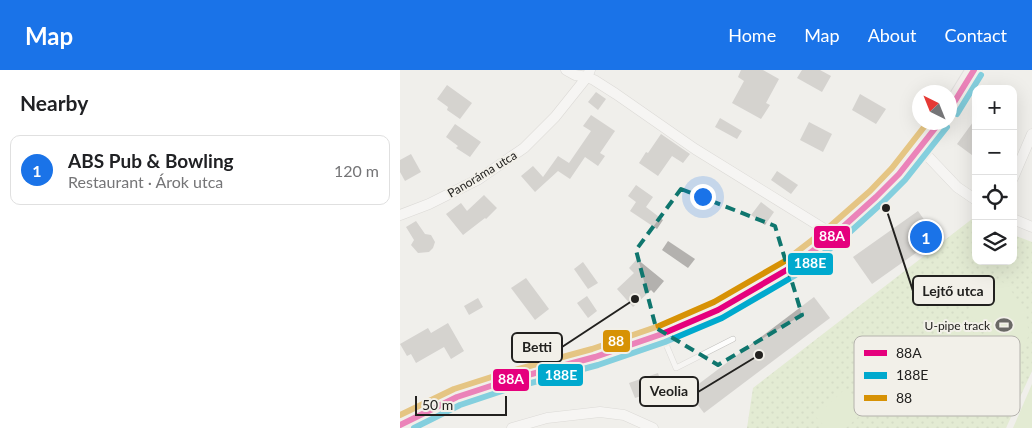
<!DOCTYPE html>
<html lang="en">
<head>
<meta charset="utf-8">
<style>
	:root { --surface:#fff; --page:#f6f6f6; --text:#202124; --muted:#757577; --line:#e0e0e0; --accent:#1a73e8 }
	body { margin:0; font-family:Lato,sans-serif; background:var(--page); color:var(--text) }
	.controls { position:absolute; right:15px; top:15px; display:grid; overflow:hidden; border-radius:10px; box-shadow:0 5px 20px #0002 }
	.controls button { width:45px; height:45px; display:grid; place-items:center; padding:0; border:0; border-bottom:1px solid var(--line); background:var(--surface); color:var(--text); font:25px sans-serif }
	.compass { position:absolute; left:512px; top:15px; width:45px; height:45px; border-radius:50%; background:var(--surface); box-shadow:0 5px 20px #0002; rotate:317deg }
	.scale { position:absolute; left:15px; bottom:12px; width:92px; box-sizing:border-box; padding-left:5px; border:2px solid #22211f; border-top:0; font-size:14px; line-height:18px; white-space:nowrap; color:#22211f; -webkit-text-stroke:4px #f2f0e9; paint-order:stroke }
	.you { position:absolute; left:302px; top:126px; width:18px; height:18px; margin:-12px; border:4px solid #fff; border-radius:50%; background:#1a73e8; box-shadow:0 0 0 8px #1a73e833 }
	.badge { display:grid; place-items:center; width:32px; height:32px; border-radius:50%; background:var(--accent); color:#fff; font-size:16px; font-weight:700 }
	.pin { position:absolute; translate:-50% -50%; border:2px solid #fff; box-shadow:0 1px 5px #0006 }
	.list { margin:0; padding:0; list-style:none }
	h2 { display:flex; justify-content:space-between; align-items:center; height:65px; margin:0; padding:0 20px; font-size:21px }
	h2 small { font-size:16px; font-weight:400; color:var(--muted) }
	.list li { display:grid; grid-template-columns:32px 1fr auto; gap:15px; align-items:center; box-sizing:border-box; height:70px; margin:0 10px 10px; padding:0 10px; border:1px solid var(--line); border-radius:10px }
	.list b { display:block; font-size:19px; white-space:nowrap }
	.list p { margin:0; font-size:16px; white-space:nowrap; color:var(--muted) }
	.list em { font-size:16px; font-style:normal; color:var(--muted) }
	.icon { flex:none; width:28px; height:28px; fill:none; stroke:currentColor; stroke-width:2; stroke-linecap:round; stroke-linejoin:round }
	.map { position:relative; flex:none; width:632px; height:358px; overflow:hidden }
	header { display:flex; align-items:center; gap:30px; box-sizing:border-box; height:70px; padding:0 25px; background:var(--accent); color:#fff }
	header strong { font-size:24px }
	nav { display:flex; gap:28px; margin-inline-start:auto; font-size:18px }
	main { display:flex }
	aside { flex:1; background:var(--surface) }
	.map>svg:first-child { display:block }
	.grass { fill:url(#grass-dots) }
	.pitch { fill:#d2e6b5 }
	.building { fill:#b3b1ae }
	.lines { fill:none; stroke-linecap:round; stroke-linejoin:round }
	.service-casing { stroke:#c2c1be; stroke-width:6 }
	.minor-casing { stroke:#c2c1be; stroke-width:11 }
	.primary-casing { stroke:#cdcdcb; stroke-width:18 }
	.service { stroke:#fdfdfc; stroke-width:5 }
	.minor { stroke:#fdfdfc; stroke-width:10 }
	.primary { stroke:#f3eced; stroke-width:16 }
	.bus-1-casing { stroke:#f2f0e9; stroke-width:10 }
	.bus-2-casing { stroke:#f2f0e9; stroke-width:10 }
	.bus-3-casing { stroke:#f2f0e9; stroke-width:10 }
	.bus-1 { stroke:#e5007d; stroke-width:6 }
	.bus-2 { stroke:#00a9ce; stroke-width:6 }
	.bus-3 { stroke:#d79205; stroke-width:6 }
	.marked { fill:none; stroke:#0f766e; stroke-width:4; stroke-dasharray:10 6; stroke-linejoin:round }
	.labels { text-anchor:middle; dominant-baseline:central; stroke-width:4; stroke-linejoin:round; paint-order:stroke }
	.street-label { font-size:12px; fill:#22211f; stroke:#f2f0e9 }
	.poi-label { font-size:12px; fill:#22211f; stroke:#f2f0e9; text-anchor:end }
	.key { fill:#f2f0e9; stroke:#b4b2ac; stroke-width:1 }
	.key-label { font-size:14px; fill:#22211f }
	.leader { fill:none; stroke:#22211f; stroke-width:2 }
	.callout-dot { fill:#22211f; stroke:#f2f0e9; stroke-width:2 }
	.callout { fill:#f2f0e9; stroke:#22211f; stroke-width:2 }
	.callout-label { font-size:14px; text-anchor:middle; font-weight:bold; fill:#22211f }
	.line-badge { stroke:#f2f0e9; stroke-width:2 }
	.badge-label { font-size:14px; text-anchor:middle; font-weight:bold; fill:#fff }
</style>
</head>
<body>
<header>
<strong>Map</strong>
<nav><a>Home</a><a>Map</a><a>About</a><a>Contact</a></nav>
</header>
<main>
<aside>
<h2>Nearby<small></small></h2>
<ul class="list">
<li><span class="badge">1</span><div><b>ABS Pub &amp; Bowling</b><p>Restaurant · Árok utca</p></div><em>120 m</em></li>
</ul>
</aside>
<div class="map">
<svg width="632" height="358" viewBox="0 0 632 358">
	<defs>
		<pattern id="grass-dots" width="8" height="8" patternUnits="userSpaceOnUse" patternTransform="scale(1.25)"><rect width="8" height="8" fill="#d2e6b5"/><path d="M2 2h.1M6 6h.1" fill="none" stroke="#b4c59b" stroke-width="1.8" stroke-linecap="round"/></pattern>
	</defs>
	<rect width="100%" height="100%" fill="#f0efeb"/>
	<polygon class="grass" points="572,149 576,150 576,191 613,191 613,165 632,172 632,301 606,358 347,358 353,318"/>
	<g class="pitch">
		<polygon points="583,204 607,214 626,244 629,265 616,294 568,242"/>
		<polygon points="562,249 603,297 579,317 539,270"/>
		<polygon points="632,314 632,358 613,358"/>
		<polygon points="445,319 465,341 446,358 426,358 415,346"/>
	</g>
	<g class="building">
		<polygon points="341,0 363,0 379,9 366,33 370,35 361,49 332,33 344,11 338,7"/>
		<polygon points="402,0 420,0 431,6 422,22 397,8"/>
		<polygon points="47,15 72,33 60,49 47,40 48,37 37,29"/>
		<polygon points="196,22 206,29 198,40 188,32"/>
		<polygon points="460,24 486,39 476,54 452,40"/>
		<polygon points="191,45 215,61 200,83 205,86 198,96 185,87 170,109 158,101 135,122 121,106 133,96 143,107 158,86 169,93 191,61 183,56"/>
		<polygon points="320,48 342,61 337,69 315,57"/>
		<polygon points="576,48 576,88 557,74"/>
		<polygon points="409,52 432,64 423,82 400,70"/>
		<polygon points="55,54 81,72 70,87 56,78 58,76 46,67"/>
		<polygon points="261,64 290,84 283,93 272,86 258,106 239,93 246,82 248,83"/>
		<polygon points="11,84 21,102 5,111 0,102 0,90"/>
		<polygon points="377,101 398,115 391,124 371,110"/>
		<polygon points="236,115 253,127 246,137 263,150 257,159 230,141 236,132 228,126"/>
		<polygon points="84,125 97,138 86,149 85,148 63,165 46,144 61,133 67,141"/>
		<polygon points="361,132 374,142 365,155 351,145"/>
		<polygon points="518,141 537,168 472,214 453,187"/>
		<polygon points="16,151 25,164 31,165 35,172 33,178 29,182 18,183 11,175 14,170 6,157"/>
		<polygon points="268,171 295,189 288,198 262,180"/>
		<polygon points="237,189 264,211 254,223 251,220 233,237 217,219 234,203 229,198"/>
		<polygon points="183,192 198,213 188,219 174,199"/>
		<polygon points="126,208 149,239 135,250 111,218"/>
		<polygon points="187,226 197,241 188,248 177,233"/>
		<polygon points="414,227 430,248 304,343 288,322"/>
		<polygon points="78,228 83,237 69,245 64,236"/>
		<polygon points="48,253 64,281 51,289 44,277 16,293 11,284 7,286 0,274 28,258 31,263"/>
		<polygon points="258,303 263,319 235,328 229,313"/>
	</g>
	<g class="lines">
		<g class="service-casing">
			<polyline id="service" points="263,267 276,298 333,269"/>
		</g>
		<g class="minor-casing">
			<g id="minor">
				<polyline points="166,0 175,5 187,7 194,10 216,24 295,79 434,165"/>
				<polyline points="520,78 557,117 576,130"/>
				<polyline points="613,108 632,64"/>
				<polyline points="0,145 29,134 79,109 124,78 155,47 187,7 190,0"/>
				<polyline points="613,149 632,157"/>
				<polyline points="112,358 147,348 200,342 224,345 253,358"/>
			</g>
		</g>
		<g class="primary-casing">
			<g id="primary">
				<polyline points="550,39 574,0"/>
				<polyline points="0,355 57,327 106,311 195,287 262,264 318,240 390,198 434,165 476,127 499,104 540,52"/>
			</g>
		</g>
		<use href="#service" class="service"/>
		<use href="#minor" class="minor"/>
		<use href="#primary" class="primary"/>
		<g class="bus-1-casing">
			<g id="bus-1">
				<polyline points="550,39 574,0"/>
				<polyline points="0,355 57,327 106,311 195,287 262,264 318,240 390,198 434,165 476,127 499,104 540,52"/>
			</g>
		</g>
		<g class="bus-2-casing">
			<g id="bus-2">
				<polyline points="557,44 581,5"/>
				<polyline points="14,358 60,335 108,319 198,295 265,272 322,248 394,206 440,171 482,133 505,110 547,57"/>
			</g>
		</g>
		<g class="bus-3-casing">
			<polyline id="bus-3" points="0,345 54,319 104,303 192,279 259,256 314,232 385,191 428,158 470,121 492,98 528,52"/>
		</g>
		<use href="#bus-1" class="bus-1"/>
		<use href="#bus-2" class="bus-2"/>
		<use href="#bus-3" class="bus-3"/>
	</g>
	<path d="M0 0H632V358H0ZM281 119 375 156 402 245 318 295 256 258 236 180Z" fill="#f0efeb" fill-opacity=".55" fill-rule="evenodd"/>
	<path class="marked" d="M281 119 375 156 402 245 318 295 256 258 236 180Z"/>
	<defs>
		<g id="stadium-bare" transform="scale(1.35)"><path d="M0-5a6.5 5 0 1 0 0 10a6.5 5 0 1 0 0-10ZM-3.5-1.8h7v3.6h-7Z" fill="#6a6966" stroke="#f2f0e9" stroke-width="2.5" paint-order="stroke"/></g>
	</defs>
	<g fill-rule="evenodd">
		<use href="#stadium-bare" x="604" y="255"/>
	</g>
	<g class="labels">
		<g class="street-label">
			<text transform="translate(82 104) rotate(-31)">Panoráma utca</text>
		</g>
		<g class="poi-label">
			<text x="590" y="255">U-pipe track</text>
		</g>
	</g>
	<rect x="454" y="266" width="166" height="80" rx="8" class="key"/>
	<rect x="464" y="280" width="23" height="6" fill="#e5007d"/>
	<rect x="464" y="302" width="23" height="7" fill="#00a9ce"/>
	<rect x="464" y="325" width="23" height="6" fill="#d79205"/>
	<g class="key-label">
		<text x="496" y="288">88A</text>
		<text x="496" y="310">188E</text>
		<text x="496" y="333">88</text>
	</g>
	<path class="leader" d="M486 138L513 221M235 229L162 277M359 285L298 322"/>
	<g class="callout-dot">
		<circle cx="486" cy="138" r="5"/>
		<circle cx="235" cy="229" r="5"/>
		<circle cx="359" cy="285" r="5"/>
	</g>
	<g class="callout">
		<rect x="513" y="206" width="81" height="29" rx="5"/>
		<rect x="112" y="263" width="50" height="29" rx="5"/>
		<rect x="240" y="307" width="58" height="29" rx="5"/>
	</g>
	<g class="callout-label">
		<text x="553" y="226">Lejtő utca</text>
		<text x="137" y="282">Betti</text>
		<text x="269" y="326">Veolia</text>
	</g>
	<g class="line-badge">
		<rect x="413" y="155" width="38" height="24" rx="5" fill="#e5007d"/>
		<rect x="387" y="182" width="47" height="24" rx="5" fill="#00a9ce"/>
		<rect x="202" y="259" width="29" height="24" rx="5" fill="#d79205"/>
		<rect x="137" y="293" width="47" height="24" rx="5" fill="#00a9ce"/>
		<rect x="92" y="298" width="38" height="24" rx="5" fill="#e5007d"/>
	</g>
	<g class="badge-label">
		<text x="432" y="171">88A</text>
		<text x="410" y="198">188E</text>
		<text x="216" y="276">88</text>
		<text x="161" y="310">188E</text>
		<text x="111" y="314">88A</text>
	</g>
</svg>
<div class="controls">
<button>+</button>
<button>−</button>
<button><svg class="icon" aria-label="locate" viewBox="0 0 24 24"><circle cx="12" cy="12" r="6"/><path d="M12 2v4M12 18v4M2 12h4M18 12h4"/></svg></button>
<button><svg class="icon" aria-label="layers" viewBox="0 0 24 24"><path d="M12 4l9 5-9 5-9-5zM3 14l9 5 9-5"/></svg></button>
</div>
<svg class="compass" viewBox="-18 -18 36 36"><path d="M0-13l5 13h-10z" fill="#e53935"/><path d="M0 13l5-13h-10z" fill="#757577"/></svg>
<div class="scale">50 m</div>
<div class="you"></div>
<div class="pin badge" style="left:526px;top:167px">1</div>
</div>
</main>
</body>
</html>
